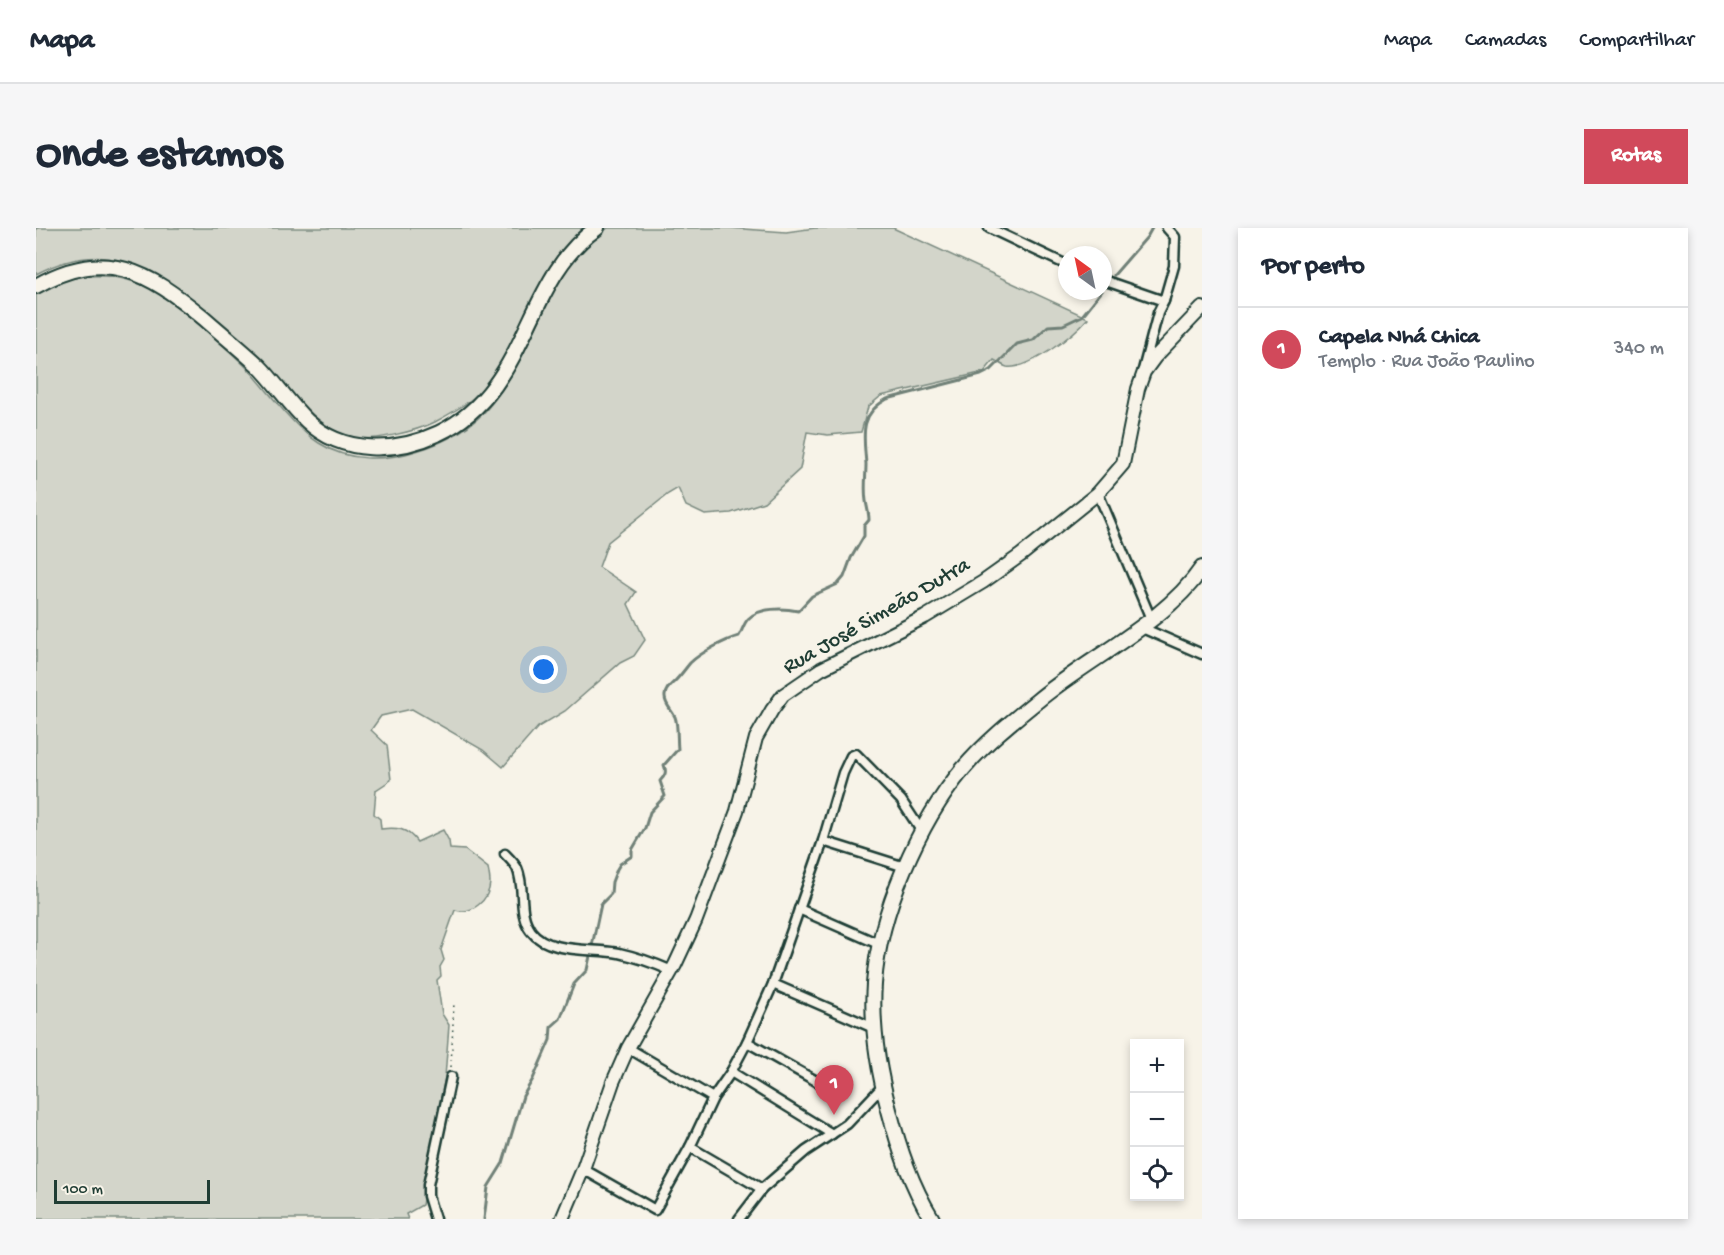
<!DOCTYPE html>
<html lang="pt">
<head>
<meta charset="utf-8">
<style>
	:root { --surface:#fff; --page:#f6f6f7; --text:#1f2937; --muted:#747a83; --line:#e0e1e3; --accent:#d1495b }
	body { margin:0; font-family:"Gochi Hand",sans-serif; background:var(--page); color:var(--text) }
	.controls { position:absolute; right:18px; bottom:18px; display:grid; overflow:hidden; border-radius:0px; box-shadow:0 3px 9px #0003 }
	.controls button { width:54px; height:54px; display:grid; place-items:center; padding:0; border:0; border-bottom:2px solid var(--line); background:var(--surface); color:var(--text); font:30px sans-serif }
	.compass { position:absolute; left:1022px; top:18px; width:54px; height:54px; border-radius:50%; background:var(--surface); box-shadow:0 3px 9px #0003; rotate:327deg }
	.scale { position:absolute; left:18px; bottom:15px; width:156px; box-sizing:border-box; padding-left:6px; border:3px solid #1f3d34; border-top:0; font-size:16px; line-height:21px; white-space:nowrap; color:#1f3d34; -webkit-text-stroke:4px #f7f3e8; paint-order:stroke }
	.you { position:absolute; left:508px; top:442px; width:21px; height:21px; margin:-15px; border:4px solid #fff; border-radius:50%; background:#1a73e8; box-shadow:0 0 0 9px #1a73e833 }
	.badge { display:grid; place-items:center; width:39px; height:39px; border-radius:50%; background:var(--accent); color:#fff; font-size:20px; font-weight:700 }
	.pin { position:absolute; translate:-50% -50px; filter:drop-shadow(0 2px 3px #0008) }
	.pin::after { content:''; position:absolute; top:32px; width:21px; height:18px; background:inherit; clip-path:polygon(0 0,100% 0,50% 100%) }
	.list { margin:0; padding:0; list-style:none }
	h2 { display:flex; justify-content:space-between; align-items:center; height:78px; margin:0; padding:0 24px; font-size:26px }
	h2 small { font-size:20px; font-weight:400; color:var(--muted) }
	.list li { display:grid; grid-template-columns:39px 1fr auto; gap:18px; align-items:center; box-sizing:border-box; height:84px; padding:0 24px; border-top:2px solid var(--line) }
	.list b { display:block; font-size:22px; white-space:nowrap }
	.list p { margin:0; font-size:20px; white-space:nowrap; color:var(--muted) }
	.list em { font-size:20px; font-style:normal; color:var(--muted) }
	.icon { flex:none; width:33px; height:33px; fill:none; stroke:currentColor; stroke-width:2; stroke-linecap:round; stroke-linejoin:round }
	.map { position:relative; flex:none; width:1166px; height:991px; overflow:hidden; border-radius:0px }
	header { display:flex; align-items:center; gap:36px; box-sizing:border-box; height:84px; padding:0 30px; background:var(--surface); border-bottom:2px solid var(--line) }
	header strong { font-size:28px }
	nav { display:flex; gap:33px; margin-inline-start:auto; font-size:21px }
	.intro { display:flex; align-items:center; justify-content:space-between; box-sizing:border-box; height:144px; padding:0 36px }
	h1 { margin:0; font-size:42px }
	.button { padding:15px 27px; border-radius:0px; background:var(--accent); color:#fff; font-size:21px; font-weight:700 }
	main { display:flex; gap:36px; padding:0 36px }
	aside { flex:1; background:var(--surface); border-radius:0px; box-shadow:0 3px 9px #0003 }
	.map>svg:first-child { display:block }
	.green { fill:#d3d5ca; stroke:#79897f; stroke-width:1.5 }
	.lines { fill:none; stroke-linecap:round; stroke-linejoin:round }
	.stream { stroke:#6f8077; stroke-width:3 }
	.minor-casing { stroke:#1f3d34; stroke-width:13 }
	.secondary-casing { stroke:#1f3d34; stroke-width:16 }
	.primary-casing { stroke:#1f3d34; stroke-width:18 }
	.path { stroke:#1f3d34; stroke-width:1.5; stroke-dasharray:1.5 4.5; stroke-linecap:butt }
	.minor { stroke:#f7f3e8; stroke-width:8 }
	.secondary { stroke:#f7f3e8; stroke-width:12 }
	.primary { stroke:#f7f3e8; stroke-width:14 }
	.labels { text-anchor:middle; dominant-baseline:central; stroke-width:4.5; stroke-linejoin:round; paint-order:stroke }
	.street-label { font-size:22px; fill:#1f3d34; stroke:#f7f3e8 }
</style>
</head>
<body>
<header>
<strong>Mapa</strong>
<nav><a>Mapa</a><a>Camadas</a><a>Compartilhar</a></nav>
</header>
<div class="intro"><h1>Onde estamos</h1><a class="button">Rotas</a></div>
<main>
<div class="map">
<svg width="1166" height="991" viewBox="0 0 1166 991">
	<rect width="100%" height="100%" fill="#f7f3e8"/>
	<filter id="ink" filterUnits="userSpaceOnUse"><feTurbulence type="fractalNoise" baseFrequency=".0167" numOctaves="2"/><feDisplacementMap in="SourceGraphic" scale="12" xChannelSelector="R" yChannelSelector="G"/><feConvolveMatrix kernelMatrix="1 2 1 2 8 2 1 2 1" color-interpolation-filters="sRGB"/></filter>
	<g filter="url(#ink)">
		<g class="green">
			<path d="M0 0H549C526 15 512 41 500 64 483 97 465 146 437 170 426 179 412 187 399 194 381 203 334 215 315 209 277 199 253 159 227 132 209 113 187 95 166 78 112 36 66 11 0 46Z"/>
			<path d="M572 0H694L750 4 779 0H857L1052 90C1038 107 993 142 971 139 967 138 962 134 958 132L948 144 845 168 832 179 825 204 792 207 771 204 764 241 728 274 695 285 669 287 650 278 642 260 632 266 572 314 563 339 600 364 592 376 609 412 598 428 584 435 529 483 502 499 467 539 447 522 376 481 345 488 335 502 351 517 355 552 340 562 338 586 344 591 345 601C361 599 371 600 381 614L407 602 413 613 414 621 429 622 452 640C453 645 454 651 454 655 453 672 436 687 419 682L405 722 408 732 404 739 405 748 401 752 406 786 413 797 409 849 386 977 370 986 372 991H0V67C34 41 84 43 120 64 138 74 152 88 167 100 183 114 200 128 214 143 236 167 256 198 283 215 312 234 349 233 380 223 408 215 438 199 456 175 485 139 506 85 527 43 539 26 553 10 572 0Z"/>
		</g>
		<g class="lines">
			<g class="stream">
				<polyline points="1078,47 1111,9 1116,0"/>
				<path d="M556 718 565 676 575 666 576 654 581 641 584 636 596 628V622L609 600 614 584 629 568 624 553C629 548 631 544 628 537L642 521C641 513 642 495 639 489 636 482 628 476 629 468 629 461 635 457 639 453 645 447 649 441 654 435 664 425 689 412 703 408 706 403 708 395 712 391 723 379 748 380 762 383L776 368 802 356 808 349 815 330 828 308V298L833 292C833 285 831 280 830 273 828 261 830 248 830 236 828 208 822 187 851 171L945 147 955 142 981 116 997 112 1012 98 1027 97 1046 88 1066 63"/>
				<polyline points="448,991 452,959 467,935 487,868 497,851 514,812 515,799 524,791 538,756 551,742 554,728"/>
			</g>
			<g class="minor-casing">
				<g id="minor">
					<polyline points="953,0 1031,37"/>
					<polyline points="1067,52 1128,73"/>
					<polyline points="1107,142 1122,85 1128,73 1138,38 1139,9 1131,0"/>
					<polyline points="1062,265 1115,391"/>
					<polyline points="1104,399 1166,426"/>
					<polyline points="787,613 869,639"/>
					<path d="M469 626C473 630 478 635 481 640 490 661 481 684 495 703 512 726 557 720 583 725 601 729 618 735 636 743"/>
					<polyline points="763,681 845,717"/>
					<polyline points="737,756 840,801"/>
					<polyline points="711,814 798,863"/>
					<polyline points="592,820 677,870"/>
					<polyline points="695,844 796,906"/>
					<polyline points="654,919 726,961"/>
					<polyline points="547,941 619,982 654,919 677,870 695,844 711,814 737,756 787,613 807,545 815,528 820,526 865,572 886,604"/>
					<polyline points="399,991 392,968 392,957 415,849"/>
					<polyline points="703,991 726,961 770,923 811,896 847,858"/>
				</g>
			</g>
			<g class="secondary-casing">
				<polyline id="secondary" points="526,991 547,941 577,854 592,820 639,737 660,692 701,583 720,510 736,482 747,467 785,441 889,389 947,354 985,327 1062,265 1087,236 1102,161 1108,144 1119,129 1166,80"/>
			</g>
			<g class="primary-casing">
				<g id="primary">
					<path d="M0 58C70 18 112 44 168 90 186 106 205 121 223 138 240 155 253 176 271 193 307 227 360 225 403 205 494 161 487 51 561 0"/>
					<path d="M896 991C875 957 863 920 853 882 842 841 835 798 838 756 843 685 882 595 927 541 949 515 975 494 1001 473 1051 431 1130 394 1166 340"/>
				</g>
			</g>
			<polyline class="path" points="415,839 418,774"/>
			<use href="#minor" class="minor"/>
			<use href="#secondary" class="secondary"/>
			<use href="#primary" class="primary"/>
		</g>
	</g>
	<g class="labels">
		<g class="street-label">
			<text transform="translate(841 389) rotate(-30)">Rua José Simeão Dutra</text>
		</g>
	</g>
</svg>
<div class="controls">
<button>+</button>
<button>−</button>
<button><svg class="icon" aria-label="locate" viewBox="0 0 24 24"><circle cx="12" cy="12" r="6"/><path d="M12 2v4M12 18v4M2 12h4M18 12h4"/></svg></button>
</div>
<svg class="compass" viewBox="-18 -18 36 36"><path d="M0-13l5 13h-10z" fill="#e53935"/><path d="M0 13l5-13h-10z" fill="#747a83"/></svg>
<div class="scale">100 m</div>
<div class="you"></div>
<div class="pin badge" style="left:798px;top:887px">1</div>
</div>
<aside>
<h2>Por perto<small></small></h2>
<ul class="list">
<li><span class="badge">1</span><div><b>Capela Nhá Chica</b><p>Templo · Rua João Paulino</p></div><em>340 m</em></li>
</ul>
</aside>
</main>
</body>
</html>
